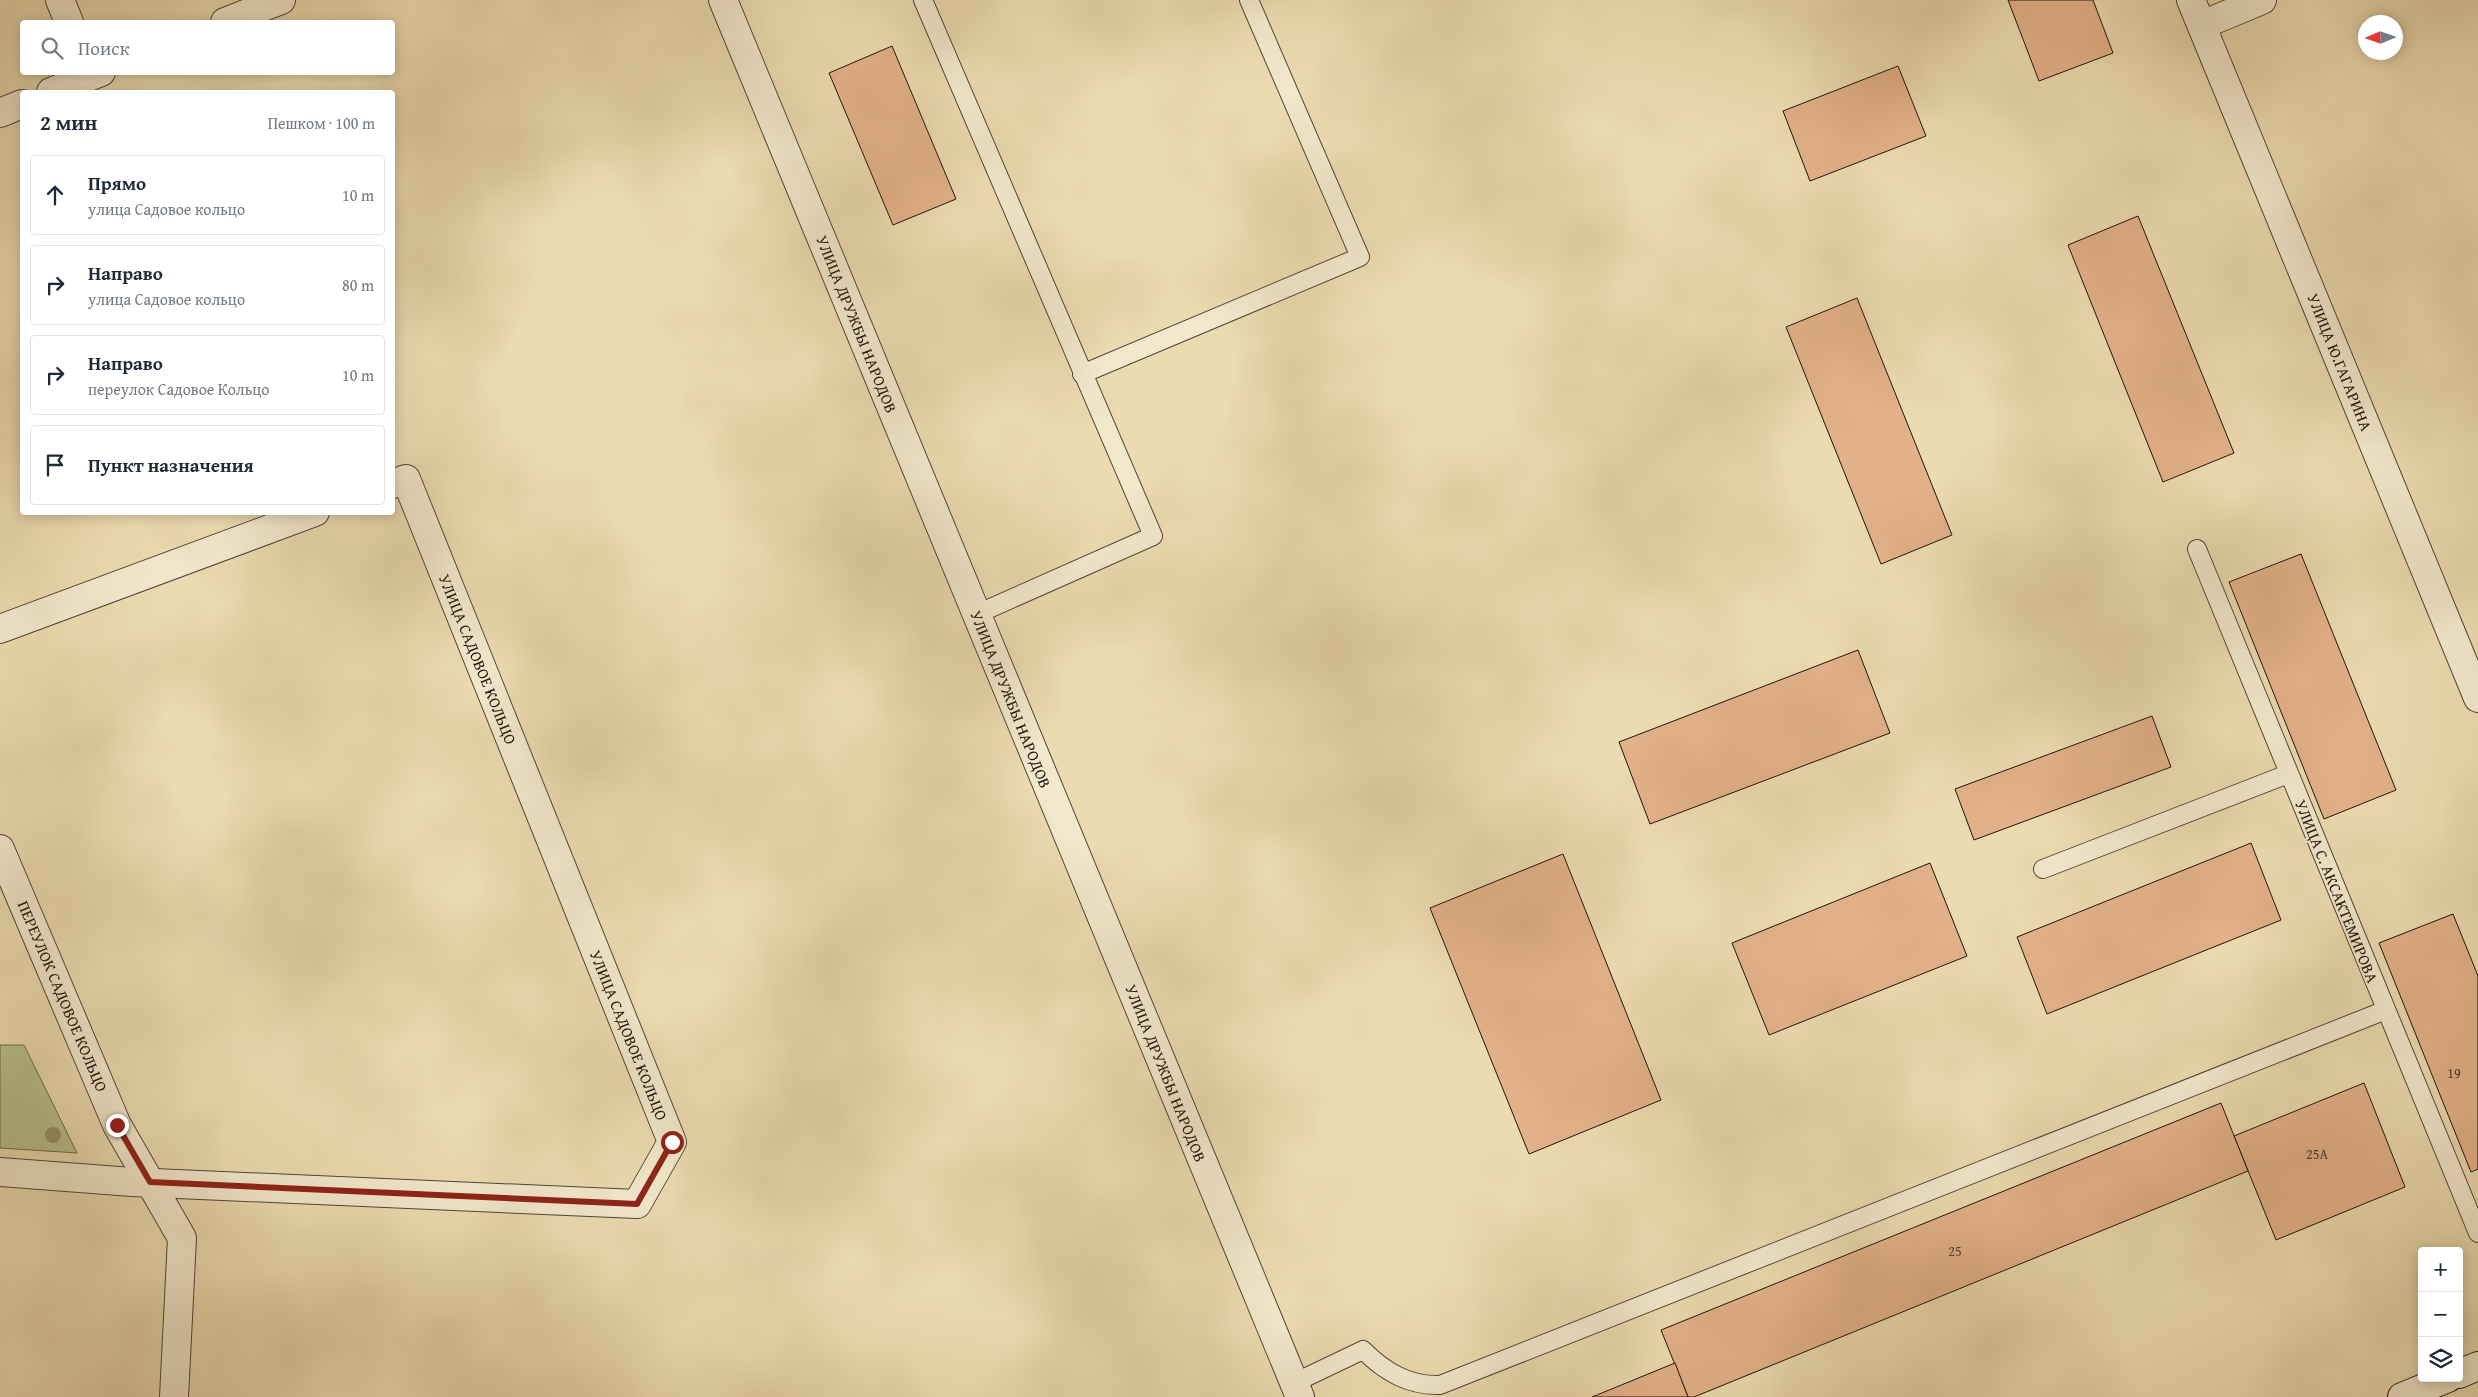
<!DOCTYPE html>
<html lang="ru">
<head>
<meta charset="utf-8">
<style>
	:root { --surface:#fff; --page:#f2f2f3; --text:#1f2937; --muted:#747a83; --line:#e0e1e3 }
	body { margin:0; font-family:"Gentium Book Plus",serif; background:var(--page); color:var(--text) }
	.controls { position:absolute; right:15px; bottom:15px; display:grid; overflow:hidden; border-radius:5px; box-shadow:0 2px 12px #0003 }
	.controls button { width:45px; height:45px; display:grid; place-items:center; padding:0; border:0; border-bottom:1px solid var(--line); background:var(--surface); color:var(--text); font:25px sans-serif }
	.compass { position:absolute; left:2358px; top:15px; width:45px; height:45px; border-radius:50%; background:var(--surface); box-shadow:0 2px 12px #0003; rotate:268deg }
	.stop { position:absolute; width:15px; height:15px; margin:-11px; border:4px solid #8f2418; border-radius:50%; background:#fff }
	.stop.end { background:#8f2418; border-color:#fff; box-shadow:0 1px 5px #0008 }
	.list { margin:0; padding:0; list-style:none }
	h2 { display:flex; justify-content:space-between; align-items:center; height:65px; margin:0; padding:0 20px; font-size:21px }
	h2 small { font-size:16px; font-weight:400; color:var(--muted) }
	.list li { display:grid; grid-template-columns:32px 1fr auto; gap:15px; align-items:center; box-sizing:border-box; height:80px; margin:0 10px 10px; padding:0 10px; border:1px solid var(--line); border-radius:5px }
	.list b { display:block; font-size:19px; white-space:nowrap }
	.list p { margin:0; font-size:16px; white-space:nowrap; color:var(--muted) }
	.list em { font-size:16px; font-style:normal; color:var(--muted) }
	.icon { flex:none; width:28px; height:28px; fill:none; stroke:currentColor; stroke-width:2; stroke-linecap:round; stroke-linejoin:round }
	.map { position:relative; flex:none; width:2478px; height:1397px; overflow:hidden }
	.search { position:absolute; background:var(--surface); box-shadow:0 2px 12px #0003; left:20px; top:20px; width:375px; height:55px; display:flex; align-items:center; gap:12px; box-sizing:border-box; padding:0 18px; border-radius:5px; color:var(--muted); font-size:19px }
	.panel { position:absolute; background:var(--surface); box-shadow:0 2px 12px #0003; left:20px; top:90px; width:375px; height:425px; border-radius:5px }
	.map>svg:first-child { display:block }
	.green { fill:#b8c08b; stroke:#6c6a4c }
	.building { fill:#e3b189; stroke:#1f150d }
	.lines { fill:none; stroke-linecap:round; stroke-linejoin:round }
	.lane-casing { stroke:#524636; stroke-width:20 }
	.street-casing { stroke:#524636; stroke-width:30 }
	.secondary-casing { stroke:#1f150d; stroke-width:30 }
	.lane { stroke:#f2e8cc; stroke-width:18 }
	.street { stroke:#f2e8cc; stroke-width:28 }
	.secondary { stroke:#f2e8cc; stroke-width:28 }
	.tree { fill:#988f6f }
	.route { stroke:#8f2418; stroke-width:6 }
	.labels { text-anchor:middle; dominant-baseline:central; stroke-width:4; stroke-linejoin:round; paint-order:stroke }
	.number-label { font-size:14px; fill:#503c2c }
	.street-label { font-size:16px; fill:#1f150d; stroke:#f2e8cc }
</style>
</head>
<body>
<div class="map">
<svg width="2478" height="1397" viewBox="0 0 2478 1397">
	<rect width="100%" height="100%" fill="#ebdbb0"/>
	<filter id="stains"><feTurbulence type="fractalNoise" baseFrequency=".004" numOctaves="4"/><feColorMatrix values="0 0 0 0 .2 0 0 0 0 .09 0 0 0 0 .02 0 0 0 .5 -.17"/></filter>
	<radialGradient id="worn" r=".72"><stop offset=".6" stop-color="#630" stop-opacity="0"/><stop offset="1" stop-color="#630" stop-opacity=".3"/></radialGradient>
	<polygon class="green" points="0,1045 24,1045 77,1153 0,1148"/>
	<g class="building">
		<polygon points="2008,0 2093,0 2113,53 2039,81"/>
		<polygon points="892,46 956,199 893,225 829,73"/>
		<polygon points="1898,66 1926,136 1810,181 1783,111"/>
		<polygon points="2138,216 2234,453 2163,482 2068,245"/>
		<polygon points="1857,298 1952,535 1881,564 1786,327"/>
		<polygon points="2301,554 2396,790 2324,819 2229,582"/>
		<polygon points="1858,650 1890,733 1650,824 1619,742"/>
		<polygon points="2152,716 2171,767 1974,840 1955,789"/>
		<polygon points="2251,843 2281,920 2047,1014 2017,937"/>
		<polygon points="1563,854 1661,1100 1529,1154 1430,908"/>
		<polygon points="1930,863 1967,956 1769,1035 1732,943"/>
		<polygon points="2453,914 2478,976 2478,1169 2471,1172 2379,943"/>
		<polygon points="2364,1083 2405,1187 2276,1240 2234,1136"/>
		<polygon points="2221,1103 2248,1171 1694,1397 1688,1397 1661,1330"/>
		<polygon points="1675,1363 1688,1397 1592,1397"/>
	</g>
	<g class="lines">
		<g class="lane-casing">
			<g id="lane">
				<polyline points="923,0 1153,536 977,614"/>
				<polyline points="1082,374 1360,257 1249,0"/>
				<polyline points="2197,549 2478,1233"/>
				<polyline points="2043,869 2288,774"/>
				<path d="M1294 1383 1363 1350C1385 1372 1409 1386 1440 1385L2386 1010"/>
			</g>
		</g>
		<g class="street-casing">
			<g id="street">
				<polyline points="60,0 69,22"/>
				<polyline points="723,0 1300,1397"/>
				<polyline points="2191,0 2478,698"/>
				<polyline points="225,22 281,0"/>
				<polyline points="2202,25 2262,0"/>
				<polyline points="51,92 101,72"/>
				<polyline points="0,113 22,104"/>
				<polyline points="0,629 315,512"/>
				<polyline points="0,849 117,1125 182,1238 174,1397"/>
				<polyline points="0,1172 132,1182 637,1204 672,1142 406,479 392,484"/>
			</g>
		</g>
		<g class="secondary-casing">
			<g id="secondary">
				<polyline points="2459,1374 2478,1366"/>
				<polyline points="2402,1397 2448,1378"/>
			</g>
		</g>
		<use href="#lane" class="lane"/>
		<use href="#street" class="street"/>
		<use href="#secondary" class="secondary"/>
	</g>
	<circle class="tree" cx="53" cy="1135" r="8"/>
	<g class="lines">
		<polyline class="route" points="117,1125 150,1182 637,1204 672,1142"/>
	</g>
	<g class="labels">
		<g class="number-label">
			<text x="2454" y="1073">19</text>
			<text x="2317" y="1154">25А</text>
			<text x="1955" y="1251">25</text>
		</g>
		<g class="street-label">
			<text transform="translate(857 324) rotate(68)">УЛИЦА ДРУЖБЫ НАРОДОВ</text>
			<text transform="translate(2340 362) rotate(68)">УЛИЦА Ю.ГАГАРИНА</text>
			<text transform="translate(478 659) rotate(68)">УЛИЦА САДОВОЕ КОЛЬЦО</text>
			<text transform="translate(1011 699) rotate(68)">УЛИЦА ДРУЖБЫ НАРОДОВ</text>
			<text transform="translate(2337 891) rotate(68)">УЛИЦА С. АКСАКТЕМИРОВА</text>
			<text transform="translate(63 996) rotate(67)">ПЕРЕУЛОК САДОВОЕ КОЛЬЦО</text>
			<text transform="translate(629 1035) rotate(68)">УЛИЦА САДОВОЕ КОЛЬЦО</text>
			<text transform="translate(1166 1073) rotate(68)">УЛИЦА ДРУЖБЫ НАРОДОВ</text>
		</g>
	</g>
	<rect width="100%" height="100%" filter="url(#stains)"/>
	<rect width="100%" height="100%" fill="url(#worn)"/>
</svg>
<div class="controls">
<button>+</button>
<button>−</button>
<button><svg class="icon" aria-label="layers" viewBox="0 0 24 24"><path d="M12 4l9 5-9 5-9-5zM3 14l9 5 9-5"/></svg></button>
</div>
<svg class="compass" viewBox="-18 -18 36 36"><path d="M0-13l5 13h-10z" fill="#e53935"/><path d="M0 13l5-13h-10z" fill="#747a83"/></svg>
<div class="stop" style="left:672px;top:1142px"></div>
<div class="stop end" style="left:117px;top:1125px"></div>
<div class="search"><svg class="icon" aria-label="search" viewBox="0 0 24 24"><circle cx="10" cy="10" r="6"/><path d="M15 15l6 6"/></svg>Поиск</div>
<section class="panel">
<h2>2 мин<small>Пешком · 100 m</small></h2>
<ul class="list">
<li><svg class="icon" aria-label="ahead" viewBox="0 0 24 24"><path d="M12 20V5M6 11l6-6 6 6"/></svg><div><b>Прямо</b><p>улица Садовое кольцо</p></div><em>10 m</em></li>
<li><svg class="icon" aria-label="right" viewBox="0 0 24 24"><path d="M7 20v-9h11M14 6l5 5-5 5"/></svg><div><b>Направо</b><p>улица Садовое кольцо</p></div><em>80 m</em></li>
<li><svg class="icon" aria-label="right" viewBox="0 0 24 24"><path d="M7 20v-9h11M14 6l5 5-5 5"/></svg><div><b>Направо</b><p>переулок Садовое Кольцо</p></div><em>10 m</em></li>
<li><svg class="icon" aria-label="arrive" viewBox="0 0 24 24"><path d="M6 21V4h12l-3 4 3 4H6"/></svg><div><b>Пункт назначения</b></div></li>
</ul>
</section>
</div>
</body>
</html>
